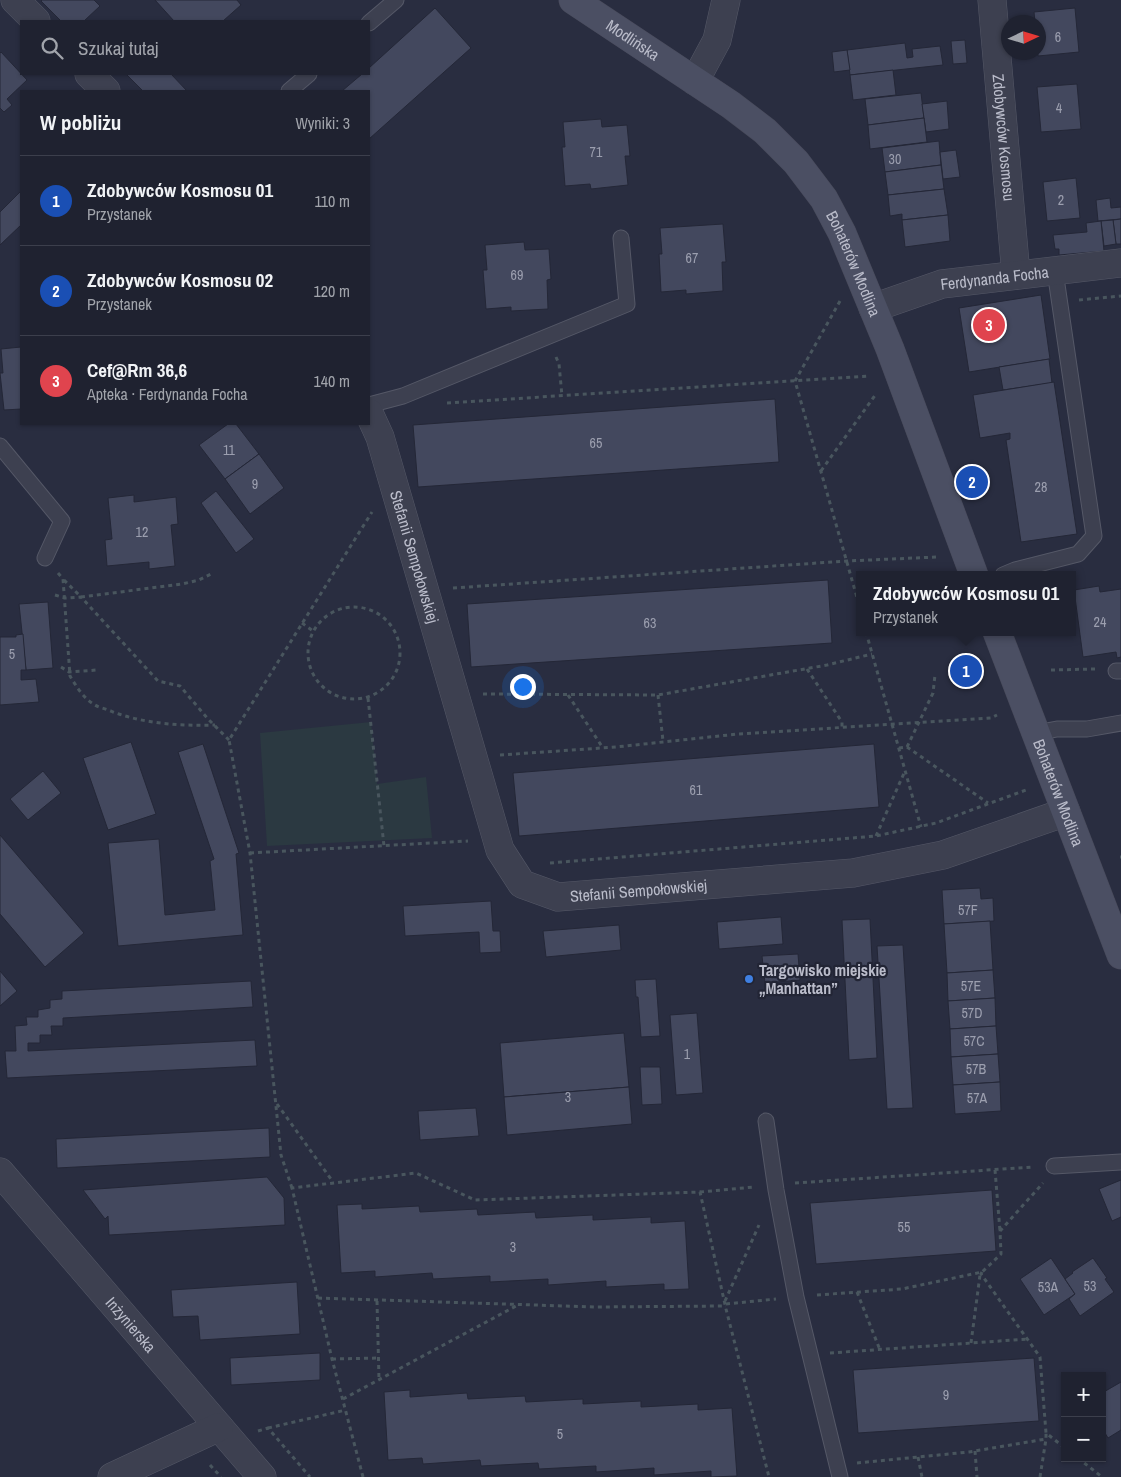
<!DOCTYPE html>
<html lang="pl">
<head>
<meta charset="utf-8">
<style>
	:root { --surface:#1f2230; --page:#2c2f3c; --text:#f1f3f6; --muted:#a1a4ab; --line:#3c3f4c; --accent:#2563eb }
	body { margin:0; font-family:"Archivo Narrow",sans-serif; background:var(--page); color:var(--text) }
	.controls { position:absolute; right:15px; bottom:15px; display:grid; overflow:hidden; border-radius:0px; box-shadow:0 1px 4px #0004 }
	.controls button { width:45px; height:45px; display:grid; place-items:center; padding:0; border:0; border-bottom:1px solid var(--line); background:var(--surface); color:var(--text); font:25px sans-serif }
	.compass { position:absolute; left:1001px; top:15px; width:45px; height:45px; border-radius:50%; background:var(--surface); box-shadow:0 1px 4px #0004; rotate:86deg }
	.you { position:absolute; left:522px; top:686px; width:18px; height:18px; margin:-12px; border:4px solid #fff; border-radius:50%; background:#1a73e8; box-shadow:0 0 0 8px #1a73e833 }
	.badge { display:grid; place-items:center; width:32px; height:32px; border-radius:50%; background:var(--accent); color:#fff; font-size:16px; font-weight:700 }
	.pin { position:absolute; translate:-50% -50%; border:2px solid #fff; box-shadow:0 1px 5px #0006 }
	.popup { position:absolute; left:856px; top:571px; width:220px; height:65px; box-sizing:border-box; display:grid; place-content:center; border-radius:0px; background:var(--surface); filter:drop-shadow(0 1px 4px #0005); font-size:16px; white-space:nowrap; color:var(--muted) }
	.popup b { font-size:19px; color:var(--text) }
	.popup::after { content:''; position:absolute; left:50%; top:100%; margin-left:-10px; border:10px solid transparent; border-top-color:var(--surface) }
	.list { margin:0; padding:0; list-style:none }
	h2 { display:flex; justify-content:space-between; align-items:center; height:65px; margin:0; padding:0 20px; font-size:21px }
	h2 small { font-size:16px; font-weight:400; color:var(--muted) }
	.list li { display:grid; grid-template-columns:32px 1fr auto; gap:15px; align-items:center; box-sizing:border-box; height:90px; padding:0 20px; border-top:1px solid var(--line) }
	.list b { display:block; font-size:19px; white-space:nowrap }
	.list p { margin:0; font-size:16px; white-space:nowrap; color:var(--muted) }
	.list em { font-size:16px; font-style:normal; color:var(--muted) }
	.icon { flex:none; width:28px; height:28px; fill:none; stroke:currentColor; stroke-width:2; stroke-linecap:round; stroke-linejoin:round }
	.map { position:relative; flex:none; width:1121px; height:1477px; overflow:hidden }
	.search { position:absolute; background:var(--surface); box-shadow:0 1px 4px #0004; left:20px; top:20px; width:350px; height:55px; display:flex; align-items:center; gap:12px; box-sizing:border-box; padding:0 18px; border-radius:0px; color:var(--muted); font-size:19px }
	.panel { position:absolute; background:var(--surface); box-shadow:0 1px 4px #0004; left:20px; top:90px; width:350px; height:335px; border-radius:0px }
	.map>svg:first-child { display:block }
	.green { fill:#2b3941 }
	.building { fill:#43485e; stroke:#242737 }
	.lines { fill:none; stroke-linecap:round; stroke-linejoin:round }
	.lane-casing { stroke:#555867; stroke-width:17 }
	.street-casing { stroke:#555867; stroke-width:29 }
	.secondary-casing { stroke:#474959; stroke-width:29 }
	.path { stroke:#49565e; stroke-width:3; stroke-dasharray:4 4; stroke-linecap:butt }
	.lane { stroke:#3d4050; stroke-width:15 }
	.street { stroke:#3d4050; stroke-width:28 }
	.secondary { stroke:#4b4f63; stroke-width:28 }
	.shop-dot { fill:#3f7fe0; stroke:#222535; stroke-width:2 }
	.labels { text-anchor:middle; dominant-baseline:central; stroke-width:4.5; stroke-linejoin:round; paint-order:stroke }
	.number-label { font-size:14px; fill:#9c9faf }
	.street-label { font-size:16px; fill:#babcca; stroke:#222535 }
	.poi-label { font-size:16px; font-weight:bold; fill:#babcca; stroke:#222535; text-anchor:start }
</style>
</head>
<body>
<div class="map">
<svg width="1121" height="1477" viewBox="0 0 1121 1477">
	<rect width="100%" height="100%" fill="#292d40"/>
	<polygon class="green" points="371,722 377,784 426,777 432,838 267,846 260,733"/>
	<g class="building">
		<polygon points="42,0 94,0 100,6 84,21 61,21 41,1"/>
		<polygon points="155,0 237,0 241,5 223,21 174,21"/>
		<polygon points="435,8 471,48 369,139 369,91 342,91 362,74 369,74 369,68"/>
		<polygon points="1075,8 1079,52 1038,56 1038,22 1035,22 1034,12"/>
		<polygon points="965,40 967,63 953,64 951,41"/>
		<polygon points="905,43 907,58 913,57 912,49 940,46 943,65 850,75 847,50"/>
		<polygon points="847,50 850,70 834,72 832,52"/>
		<polygon points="1,52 27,80 7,99 12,105 4,112 0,108 0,53"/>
		<polygon points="893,70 896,95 853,100 850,75"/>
		<polygon points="126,74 171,74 187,91 143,91"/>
		<polygon points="1077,84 1081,129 1041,132 1037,87"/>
		<polygon points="921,93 924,118 868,125 865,99"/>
		<polygon points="947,101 949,129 926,132 922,104"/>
		<polygon points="924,118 927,142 870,149 868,125"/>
		<polygon points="601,119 602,127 627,125 630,156 625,156 628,185 591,189 590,184 565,186 562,147 565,147 563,122"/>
		<polygon points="939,141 941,165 885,172 882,148"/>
		<polygon points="956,150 960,177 943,179 940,152"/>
		<polygon points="941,165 944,189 888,195 885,172"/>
		<polygon points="1076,178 1080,218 1047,221 1043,182"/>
		<polygon points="944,189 948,215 902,220 902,214 890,216 888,195"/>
		<polygon points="21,191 21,225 0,245 0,212"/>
		<polygon points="1110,198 1111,208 1121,207 1121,219 1098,221 1096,200"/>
		<polygon points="948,215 950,241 905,247 902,220"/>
		<polygon points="1121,219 1121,244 1116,244 1113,220"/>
		<polygon points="1113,220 1116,244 1104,246 1101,221"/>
		<polygon points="1101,221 1104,251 1059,255 1059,249 1055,249 1053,235 1087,232 1086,223"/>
		<polygon points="723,224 726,262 722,262 723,291 686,294 686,290 661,292 659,254 662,254 660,228"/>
		<polygon points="524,242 525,250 549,249 551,279 547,280 548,309 511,311 511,307 486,309 483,270 487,270 485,245"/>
		<polygon points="1041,295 1050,359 969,372 959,308"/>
		<polygon points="21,347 21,409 4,410 0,373 3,373 1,349"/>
		<polygon points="1049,359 1052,383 1003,390 999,367"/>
		<polygon points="1054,382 1077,534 1021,542 1006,440 1010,439 1010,433 980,438 973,395"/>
		<polygon points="775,399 779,462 418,487 413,425"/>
		<polygon points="228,424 236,424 259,454 225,479 199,445"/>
		<polygon points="259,454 284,488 250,514 225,479"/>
		<polygon points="216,491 254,539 236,553 201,503"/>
		<polygon points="134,495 134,502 176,497 178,524 171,525 175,566 149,569 149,562 107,566 105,540 112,539 108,498"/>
		<polygon points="828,580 832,643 471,667 467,604"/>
		<polygon points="1099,586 1100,592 1121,589 1121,657 1117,658 1116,652 1083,657 1074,590"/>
		<polygon points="48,602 53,668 26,670 19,604"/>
		<polygon points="23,634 26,670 21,670 21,680 36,679 39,702 0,705 0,637 16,637 16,635"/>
		<polygon points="131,742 156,814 108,830 83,758"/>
		<polygon points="203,744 239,853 236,854 243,935 118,946 108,843 159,839 165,915 215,910 210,861 214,859 178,752"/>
		<polygon points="874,744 879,807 519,836 513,773"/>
		<polygon points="43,771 61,793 28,820 10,799"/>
		<polygon points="0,835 84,933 45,967 0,914"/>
		<polygon points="980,888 981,899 993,898 994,921 944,924 942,890"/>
		<polygon points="491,901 493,931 500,931 501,952 480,953 479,932 405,936 403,906"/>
		<polygon points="781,917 783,944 719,949 717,922"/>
		<polygon points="870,919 877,1058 849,1060 842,920"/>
		<polygon points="990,921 993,970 947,973 944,924"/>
		<polygon points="619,925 621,950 546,957 543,931"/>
		<polygon points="903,945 913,1108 887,1109 877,946"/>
		<polygon points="798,954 800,980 765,983 762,956"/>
		<polygon points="993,970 995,998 948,1001 947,973"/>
		<polygon points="0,971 17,991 0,1006"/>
		<polygon points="656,979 660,1036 641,1037 638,997 636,997 635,980"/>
		<polygon points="251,981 253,1007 63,1018 63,1026 51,1026 52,1035 40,1035 40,1043 28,1043 28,1051 255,1040 257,1066 7,1078 5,1051 16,1051 15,1026 27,1025 26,1017 38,1017 38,1010 50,1008 50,1000 62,999 62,991"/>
		<polygon points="995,998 996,1026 950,1029 948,1001"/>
		<polygon points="697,1013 703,1093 676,1095 670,1015"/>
		<polygon points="996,1026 998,1054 951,1057 950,1029"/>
		<polygon points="624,1033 629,1087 504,1097 500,1043"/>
		<polygon points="998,1054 1000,1082 953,1085 951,1057"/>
		<polygon points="640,1067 660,1067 662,1104 642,1105"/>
		<polygon points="1000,1082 1001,1111 955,1114 953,1085"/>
		<polygon points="629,1087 632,1124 507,1135 504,1097"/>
		<polygon points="476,1108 479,1136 420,1140 418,1111"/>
		<polygon points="269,1128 270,1157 57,1168 56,1139"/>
		<polygon points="267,1177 284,1198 285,1225 109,1235 108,1216 105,1219 83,1190"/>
		<polygon points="1121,1180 1121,1217 1112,1221 1099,1189"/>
		<polygon points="992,1190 996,1251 816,1264 810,1203"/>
		<polygon points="362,1204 362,1209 419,1206 420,1212 477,1209 478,1215 535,1212 536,1218 593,1215 593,1220 651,1217 651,1223 685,1221 689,1289 664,1290 664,1284 606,1287 606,1281 548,1285 548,1279 490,1282 490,1276 433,1279 432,1273 375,1277 375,1271 341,1273 337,1205"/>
		<polygon points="1051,1258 1075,1294 1044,1315 1020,1279"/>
		<polygon points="1093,1258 1107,1278 1105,1279 1114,1292 1080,1316 1069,1299 1075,1294 1065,1279 1073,1273 1072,1272"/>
		<polygon points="297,1282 300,1334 200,1340 198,1316 173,1317 171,1290"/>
		<polygon points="320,1353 320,1380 231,1385 230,1358"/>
		<polygon points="1034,1358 1039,1421 858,1433 853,1370"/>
		<polygon points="1121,1382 1121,1430 1108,1438 1102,1428 1102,1393"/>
		<polygon points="410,1390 410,1397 467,1393 468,1399 525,1396 526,1402 583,1399 583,1404 641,1401 641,1407 698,1404 698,1410 732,1408 737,1476 711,1477 711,1471 654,1475 654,1468 596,1472 596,1466 539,1469 538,1463 481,1466 480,1460 423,1464 422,1458 388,1460 384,1392"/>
	</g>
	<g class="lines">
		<g class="lane-casing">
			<g id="lane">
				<polyline points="369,23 396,0"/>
				<polyline points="289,91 309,74"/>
				<polyline points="369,405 403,396 627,304 621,238"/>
				<polyline points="0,446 62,521 45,558"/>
				<polyline points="1003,575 1015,570 1078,554 1094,536 1055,271"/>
				<polyline points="1116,671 1121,671"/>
				<polyline points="1036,733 1057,729 1087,729 1121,723"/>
				<polyline points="766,1121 776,1190 796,1297 840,1477"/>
				<polyline points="1054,1166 1121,1162"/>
			</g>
		</g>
		<g class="street-casing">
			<g id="street">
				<polyline points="15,0 36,21"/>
				<path id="s1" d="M992 0 1016 275"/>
				<polyline points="89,74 106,91"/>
				<polyline points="695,81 717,40 726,0"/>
				<path id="s2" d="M873 308 942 284 1121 263"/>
				<path id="s3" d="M369 413 380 437 500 850 522 884 558 897 853 873 943 855 1066 812"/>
				<path id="s4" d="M0 1172 262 1477"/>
				<polyline points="112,1477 219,1427"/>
			</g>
		</g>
		<g class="secondary-casing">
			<g id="secondary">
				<path id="s5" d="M573 0 731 105 765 131 796 162 824 199 842 233 890 349 974 575"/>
				<path id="s6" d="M997 632 1121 955"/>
			</g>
		</g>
		<g class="path">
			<polyline points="1079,300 1121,296"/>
			<polyline points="840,301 795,381 860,608"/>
			<polyline points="556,357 559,364 562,396"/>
			<polyline points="447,403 869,376"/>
			<polyline points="821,471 876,394"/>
			<path d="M58 573 63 579 70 676C76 686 84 699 95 705 100 708 107 709 113 712 146 724 180 726 215 725"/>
			<polyline points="64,580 81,597 182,584 199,580 211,574"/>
			<polyline points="453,588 847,561 937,557"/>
			<polyline points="55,595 65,598 81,597 158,681 180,686 208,719 229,740"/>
			<circle cx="354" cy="653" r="46"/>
			<polyline points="302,623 313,631"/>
			<polyline points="866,632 921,827"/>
			<polyline points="61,667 69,672 97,670"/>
			<polyline points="807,669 842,722 842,727"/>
			<polyline points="1051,670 1095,669"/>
			<polyline points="483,694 658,695 827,665 872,654"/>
			<polyline points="568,695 603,748"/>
			<polyline points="658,695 663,741"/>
			<polyline points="368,698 384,846"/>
			<polyline points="907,747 933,693 935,675"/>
			<polyline points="899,748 907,747 988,803"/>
			<polyline points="500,755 616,747 738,734 991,718 997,715"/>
			<polyline points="876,836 905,771"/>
			<polyline points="250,853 468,841"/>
			<polyline points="1120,857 1121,857"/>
			<polyline points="550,863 876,836 936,823 1026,790"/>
			<polyline points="277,1104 333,1182"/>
			<polyline points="995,1170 1000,1231"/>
			<polyline points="795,1183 1033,1167"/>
			<polyline points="292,1188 281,1155 250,853 229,740 372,512"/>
			<polyline points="700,1192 754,1187"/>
			<polyline points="982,1272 981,1274 1040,1357 1046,1433 1065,1448"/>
			<polyline points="857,1292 880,1350"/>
			<polyline points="817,1295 902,1289 982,1272 1001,1254 1000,1231 1043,1183"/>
			<polyline points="318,1298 596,1307 726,1306"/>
			<polyline points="377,1301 379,1379"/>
			<polyline points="725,1301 759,1225"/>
			<polyline points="726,1304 776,1299"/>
			<polyline points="971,1343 980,1275"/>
			<polyline points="830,1353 1028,1339"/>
			<polyline points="332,1359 378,1358"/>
			<polyline points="343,1399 516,1306"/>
			<polyline points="268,1428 346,1410"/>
			<polyline points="258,1431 268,1428 310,1477"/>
			<polyline points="975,1451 977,1477"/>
			<polyline points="918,1457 922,1477"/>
			<polyline points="1078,1458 1102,1477"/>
			<polyline points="857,1463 969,1452 1046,1439 1046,1433"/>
			<polyline points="210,1465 221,1477"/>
			<polyline points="363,1477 332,1359 292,1188 416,1173 475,1200 700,1192 726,1309 769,1477"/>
			<polyline points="1040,1477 1046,1439"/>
		</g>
		<use href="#lane" class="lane"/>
		<use href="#street" class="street"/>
		<use href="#secondary" class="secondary"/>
	</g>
	<circle class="shop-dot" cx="749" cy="979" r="5"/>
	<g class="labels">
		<g class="number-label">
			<text x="1058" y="37">6</text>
			<text x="1059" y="108">4</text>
			<text x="596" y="152">71</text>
			<text x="895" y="159">30</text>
			<text x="1061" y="200">2</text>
			<text x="692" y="258">67</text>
			<text x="517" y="275">69</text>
			<text x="596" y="443">65</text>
			<text x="229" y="450">11</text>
			<text x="255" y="484">9</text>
			<text x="1041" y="487">28</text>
			<text x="142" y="532">12</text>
			<text x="1100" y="622">24</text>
			<text x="650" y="623">63</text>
			<text x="12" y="654">5</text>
			<text x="696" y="790">61</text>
			<text x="968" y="910">57F</text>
			<text x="971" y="986">57E</text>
			<text x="972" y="1013">57D</text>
			<text x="974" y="1041">57C</text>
			<text x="687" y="1054">1</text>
			<text x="976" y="1069">57B</text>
			<text x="568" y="1097">3</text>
			<text x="977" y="1098">57A</text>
			<text x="904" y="1227">55</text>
			<text x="513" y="1247">3</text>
			<text x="1090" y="1286">53</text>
			<text x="1048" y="1287">53A</text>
			<text x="946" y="1395">9</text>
			<text x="560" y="1434">5</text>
		</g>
		<g class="street-label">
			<text stroke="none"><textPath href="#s5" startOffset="72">Modlińska</textPath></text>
			<text stroke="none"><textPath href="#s1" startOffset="138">Zdobywców Kosmosu</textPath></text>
			<text stroke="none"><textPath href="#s5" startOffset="394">Bohaterów Modlina</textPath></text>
			<text stroke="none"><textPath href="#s2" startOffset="126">Ferdynanda Focha</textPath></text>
			<text stroke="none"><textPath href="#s3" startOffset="151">Stefanii Sempołowskiej</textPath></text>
			<text stroke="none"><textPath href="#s6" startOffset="172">Bohaterów Modlina</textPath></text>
			<text stroke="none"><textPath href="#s3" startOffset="616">Stefanii Sempołowskiej</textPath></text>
			<text stroke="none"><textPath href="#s4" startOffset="201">Inżynierska</textPath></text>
		</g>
		<g class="poi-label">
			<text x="759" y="970">Targowisko miejskie<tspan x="759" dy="18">„Manhattan”</tspan></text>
		</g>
	</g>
</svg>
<div class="controls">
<button>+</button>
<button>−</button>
</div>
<svg class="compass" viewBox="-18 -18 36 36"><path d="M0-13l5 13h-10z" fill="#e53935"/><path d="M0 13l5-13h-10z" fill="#a1a4ab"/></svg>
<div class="you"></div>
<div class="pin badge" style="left:966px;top:671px;background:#1a4fb4">1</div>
<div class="popup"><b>Zdobywców Kosmosu 01</b>Przystanek</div>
<div class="pin badge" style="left:972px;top:482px;background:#1a4fb4">2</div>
<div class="pin badge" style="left:989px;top:325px;background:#e0444e">3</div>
<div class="search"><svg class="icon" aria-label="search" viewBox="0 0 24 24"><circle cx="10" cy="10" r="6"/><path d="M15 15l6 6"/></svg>Szukaj tutaj</div>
<section class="panel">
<h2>W pobliżu<small>Wyniki: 3</small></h2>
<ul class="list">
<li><span class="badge" style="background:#1a4fb4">1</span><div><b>Zdobywców Kosmosu 01</b><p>Przystanek</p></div><em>110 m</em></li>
<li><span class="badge" style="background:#1a4fb4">2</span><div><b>Zdobywców Kosmosu 02</b><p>Przystanek</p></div><em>120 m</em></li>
<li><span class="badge" style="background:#e0444e">3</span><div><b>Cef@Rm 36,6</b><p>Apteka · Ferdynanda Focha</p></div><em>140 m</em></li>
</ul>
</section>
</div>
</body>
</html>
